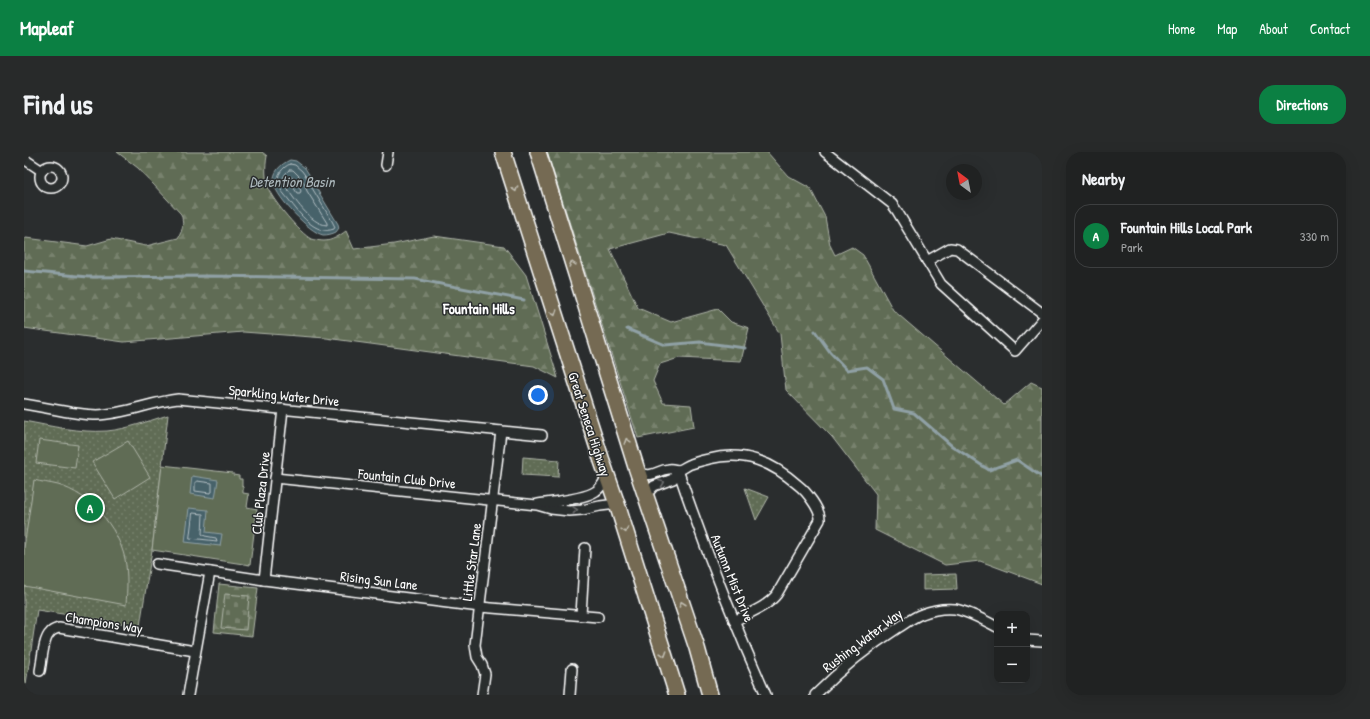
<!DOCTYPE html>
<html lang="en">
<head>
<meta charset="utf-8">
<style>
	:root { --surface:#202222; --page:#282a2a; --text:#f1f3f6; --muted:#a2a4a5; --line:#3d3f40; --accent:#0b8043 }
	body { margin:0; font-family:"Patrick Hand",sans-serif; background:var(--page); color:var(--text) }
	.controls { position:absolute; right:12px; bottom:12px; display:grid; overflow:hidden; border-radius:8px; box-shadow:0 4px 16px #0002 }
	.controls button { width:36px; height:36px; display:grid; place-items:center; padding:0; border:0; border-bottom:1px solid var(--line); background:var(--surface); color:var(--text); font:20px sans-serif }
	.compass { position:absolute; left:922px; top:12px; width:36px; height:36px; border-radius:50%; background:var(--surface); box-shadow:0 4px 16px #0002; rotate:328deg }
	.you { position:absolute; left:514px; top:243px; width:14px; height:14px; margin:-10px; border:3px solid #fff; border-radius:50%; background:#1a73e8; box-shadow:0 0 0 6px #1a73e833 }
	.badge { display:grid; place-items:center; width:26px; height:26px; border-radius:50%; background:var(--accent); color:#fff; font-size:13px; font-weight:700 }
	.pin { position:absolute; translate:-50% -50%; border:2px solid #fff; box-shadow:0 1px 4px #0006 }
	.list { margin:0; padding:0; list-style:none }
	h2 { display:flex; justify-content:space-between; align-items:center; height:52px; margin:0; padding:0 16px; font-size:17px }
	h2 small { font-size:13px; font-weight:400; color:var(--muted) }
	.list li { display:grid; grid-template-columns:26px 1fr auto; gap:12px; align-items:center; box-sizing:border-box; height:64px; margin:0 8px 8px; padding:0 8px; border:1px solid var(--line); border-radius:16px }
	.list b { display:block; font-size:15px; white-space:nowrap }
	.list p { margin:0; font-size:13px; white-space:nowrap; color:var(--muted) }
	.list em { font-size:13px; font-style:normal; color:var(--muted) }
	.map { position:relative; flex:none; width:1018px; height:543px; overflow:hidden; border-radius:16px }
	header { display:flex; align-items:center; gap:24px; box-sizing:border-box; height:56px; padding:0 20px; background:var(--accent); color:#fff }
	header strong { font-size:19px }
	nav { display:flex; gap:22px; margin-inline-start:auto; font-size:14px }
	.intro { display:flex; align-items:center; justify-content:space-between; box-sizing:border-box; height:96px; padding:0 24px }
	h1 { margin:0; font-size:28px }
	.button { padding:10px 18px; border-radius:16px; background:var(--accent); color:#fff; font-size:14px; font-weight:700 }
	main { display:flex; gap:24px; padding:0 24px }
	aside { flex:1; background:var(--surface); border-radius:16px; box-shadow:0 4px 16px #0002 }
	.map>svg:first-child { display:block }
	.forest { fill:url(#forest-firs); stroke:#b0b6aa }
	.cemetery { fill:url(#cemetery-stones); stroke:#b0b6aa }
	.park { fill:url(#park-dots); stroke:#b0b6aa }
	.pitch { fill:#606c54; stroke:#b0b6aa }
	.water { fill:#46626b; stroke:#90a1a6 }
	.lines { fill:none; stroke-linecap:round; stroke-linejoin:round }
	.shore { stroke:#b5c0c4; stroke-width:1 }
	.stream { stroke:#90a1a6; stroke-width:3 }
	.street-casing { stroke:#fff; stroke-width:12 }
	.primary-casing { stroke:#fff; stroke-width:18 }
	.street { stroke:#2a2d2e; stroke-width:9 }
	.primary { stroke:#746b52; stroke-width:15 }
	.oneway { stroke:#c0bcb1 }
	.oneway2 { stroke:#6a6c6d }
	.labels { text-anchor:middle; dominant-baseline:central; stroke-width:3; stroke-linejoin:round; paint-order:stroke }
	.street-label { font-size:14px; fill:#fff; stroke:#2a2d2e }
	.water-label { font-size:15px; font-style:italic; fill:#acb8bc; stroke:#2a2d2e }
	.neighbourhood-label { font-size:15px; font-weight:bold; fill:#fff; stroke:#2a2d2e }
</style>
</head>
<body>
<header>
<strong>Mapleaf</strong>
<nav><a>Home</a><a>Map</a><a>About</a><a>Contact</a></nav>
</header>
<div class="intro"><h1>Find us</h1><a class="button">Directions</a></div>
<main>
<div class="map">
<svg width="1018" height="543" viewBox="0 0 1018 543">
	<defs>
		<pattern id="forest-firs" width="22" height="20" patternUnits="userSpaceOnUse"><rect width="22" height="20" fill="#606c54"/><path d="M5 1l3.5 6h-7zM16 11l3.5 6h-7z" fill="#78826e"/></pattern>
		<pattern id="cemetery-stones" width="16" height="16" patternUnits="userSpaceOnUse"><rect width="16" height="16" fill="#606c54"/><path d="M2 7V4a2 2 0 0 1 4 0v3zM10 15v-3a2 2 0 0 1 4 0v3z" fill="#78826e"/></pattern>
		<pattern id="park-dots" width="8" height="8" patternUnits="userSpaceOnUse"><rect width="8" height="8" fill="#606c54"/><path d="M2 2h.1M6 6h.1" fill="none" stroke="#78826e" stroke-width="1.8" stroke-linecap="round"/></pattern>
	</defs>
	<rect width="100%" height="100%" fill="#2a2d2e"/>
	<filter id="ink" filterUnits="userSpaceOnUse"><feTurbulence type="fractalNoise" baseFrequency=".025" numOctaves="2"/><feDisplacementMap in="SourceGraphic" scale="8" xChannelSelector="R" yChannelSelector="G"/><feConvolveMatrix kernelMatrix="1 2 1 2 8 2 1 2 1" color-interpolation-filters="sRGB"/></filter>
	<g filter="url(#ink)">
		<g class="forest">
			<path d="M93 0H238L243 4C241 15 241 27 245 38 250 50 276 81 287 87 290 88 297 89 300 89 308 89 315 84 322 79L330 97 370 92 410 84 480 94 502 123 534 226 510 214 302 186 219 180 100 190 0 176V87L2 86 63 94 87 87 122 94 154 86C159 78 160 71 157 62L114 16Z"/>
			<polygon points="523,0 743,0 764,24 786,36 801,65 806,93 811,103 828,95 839,103 869,158 980,253 1007,230 1018,235 1018,432 956,409 921,413 851,378 852,342 808,285 762,238 756,182 702,93 645,81 586,97 614,156 647,170 694,157 707,170 725,176 717,209 655,206 636,212 629,229 639,251 667,253 670,275 614,286"/>
			<polygon points="195,432 234,436 228,484 190,480"/>
		</g>
		<polygon class="cemetery" points="201,442 225,444 222,478 197,476"/>
		<g class="park">
			<path d="M144 263 128 398 116 474 13 458 2 532H0V269C27 274 55 281 83 279 104 277 124 269 144 263Z"/>
			<polygon points="499,305 535,308 534,325 498,323"/>
			<polygon points="721,336 745,345 732,368"/>
			<polygon points="932,422 933,437 899,438 899,423"/>
		</g>
		<g class="pitch">
			<polygon points="15,288 54,293 51,316 12,311"/>
			<polygon points="104,289 126,325 91,347 68,310"/>
			<polygon points="138,313 209,321 209,323 215,324 215,327 218,327 218,334 219,335 219,341 225,342 223,355 233,357 226,413 128,398"/>
			<path d="M10 328C17 330 26 331 34 333 66 342 94 375 101 407 104 423 103 438 102 453L0 434V396Z"/>
		</g>
		<g class="water">
			<path d="M266 8 272 9 281 16 286 24 291 34 314 72 315 76 312 80C308 82 304 83 299 83 285 80 253 46 250 32 248 20 257 12 266 8Z"/>
			<polygon points="168,324 194,328 191,346 166,342"/>
			<polygon points="165,356 184,358 182,380 198,382 196,394 161,390"/>
		</g>
		<g class="lines">
			<g class="shore">
				<path d="M266 12 271 13 278 19 283 26 288 36 308 69 311 75 310 77C291 84 275 61 265 48 261 43 256 38 254 32 252 23 259 15 266 12Z"/>
				<path d="M265 18H269L279 28 283 39 303 71V73C286 72 270 46 261 34 257 28 260 22 265 18Z"/>
				<path d="M267 25C272 27 275 34 277 39L276 41H273L266 30 265 27Z"/>
				<polygon points="173,329 188,331 188,340 186,341 171,339 171,331"/>
				<polygon points="169,361 179,362 178,382 181,384 192,386 193,389 166,386"/>
			</g>
			<g class="stream">
				<polyline points="0,119 64,125 184,124 391,127 500,148"/>
				<polyline points="603,177 641,193 676,190 721,196"/>
				<polyline points="791,179 806,200 823,218 843,215 859,227 870,257 890,261 928,294 965,318 993,308 1018,325"/>
			</g>
			<g class="street-casing">
				<g id="street">
					<polyline points="801,0 868,52 873,59 917,132 991,199 1018,168"/>
					<polyline points="0,7 18,19"/>
					<polyline points="362,13 364,0"/>
					<circle cx="27" cy="25" r="11"/>
					<polyline points="903,109 926,96 933,97 1018,161"/>
					<path d="M0 252C22 255 51 263 73 263 101 262 127 250 154 247L518 283"/>
					<path d="M613 317 616 321C631 326 632 318 645 317 648 316 651 318 654 318 658 318 663 313 667 312 673 310 679 308 685 307 720 298 748 310 774 333 782 339 797 358 796 368L753 442C743 455 725 461 710 469"/>
					<path d="M654 318C680 394 709 469 742 543"/>
					<polyline points="251,326 513,353 527,357 545,359 558,358 576,354 593,352"/>
					<polyline points="621,344 630,334 649,327 654,318"/>
					<path d="M514 352C528 350 561 347 572 339 577 336 580 330 583 324"/>
					<polyline points="133,412 240,428 456,455 574,465"/>
					<polyline points="240,428 259,257"/>
					<polyline points="557,463 561,396"/>
					<polyline points="1003,488 1018,489"/>
					<path d="M16 519C18 510 19 487 26 481 28 478 32 477 35 476L171 499"/>
					<polyline points="164,543 186,420"/>
					<polyline points="458,543 461,522 458,513 453,505 451,493 477,279"/>
					<polyline points="546,543 548,517"/>
					<path d="M791 543C816 518 844 495 874 476 882 471 889 465 898 462 908 458 920 456 931 457 946 460 960 468 973 475"/>
				</g>
			</g>
			<g class="primary-casing">
				<g id="primary">
					<polyline points="479,0 578,309 593,352 653,543"/>
					<polyline points="514,0 612,315 673,496 686,543"/>
				</g>
			</g>
			<use href="#street" class="street"/>
			<use href="#primary" class="primary"/>
		</g>
		<defs><path id="oneway-chevron" d="M-2-3.5L2.5 0L-2 3.5" fill="none" stroke-width="1.6" stroke-linecap="round" stroke-linejoin="round"/></defs>
		<g class="oneway">
			<use href="#oneway-chevron" transform="translate(491 37) rotate(72)"/>
			<use href="#oneway-chevron" transform="translate(548 112) rotate(-107)"/>
			<use href="#oneway-chevron" transform="translate(530 161) rotate(72)"/>
			<use href="#oneway-chevron" transform="translate(603 289) rotate(-107)"/>
			<use href="#oneway-chevron" transform="translate(601 378) rotate(73)"/>
			<use href="#oneway-chevron" transform="translate(658 452) rotate(-109)"/>
			<use href="#oneway-chevron" transform="translate(640 502) rotate(73)"/>
		</g>
		<g class="oneway2">
			<use href="#oneway-chevron" transform="translate(638 331) rotate(-21)"/>
			<use href="#oneway-chevron" transform="translate(551 358) rotate(-5)"/>
		</g>
	</g>
	<g class="labels">
		<g class="street-label">
			<text transform="translate(260 243) rotate(6)">Sparkling Water Drive</text>
			<text transform="translate(566 272) rotate(72)">Great Seneca Highway</text>
			<text transform="translate(383 326) rotate(6)">Fountain Club Drive</text>
			<text transform="translate(236 341) rotate(-84)">Club Plaza Drive</text>
			<text transform="translate(447 410) rotate(-83)">Little Star Lane</text>
			<text transform="translate(709 426) rotate(68)">Autumn Mist Drive</text>
			<text transform="translate(355 428) rotate(7)">Rising Sun Lane</text>
			<text transform="translate(80 470) rotate(9)">Champions Way</text>
			<text transform="translate(838 488) rotate(-37)">Rushing Water Way</text>
		</g>
		<g class="water-label">
			<text x="268" y="29">Detention Basin</text>
		</g>
		<g class="neighbourhood-label">
			<text x="455" y="156">Fountain Hills</text>
		</g>
	</g>
</svg>
<div class="controls">
<button>+</button>
<button>−</button>
</div>
<svg class="compass" viewBox="-18 -18 36 36"><path d="M0-13l5 13h-10z" fill="#e53935"/><path d="M0 13l5-13h-10z" fill="#a2a4a5"/></svg>
<div class="you"></div>
<div class="pin badge" style="left:66px;top:356px">A</div>
</div>
<aside>
<h2>Nearby<small></small></h2>
<ul class="list">
<li><span class="badge">A</span><div><b>Fountain Hills Local Park</b><p>Park</p></div><em>330 m</em></li>
</ul>
</aside>
</main>
</body>
</html>
